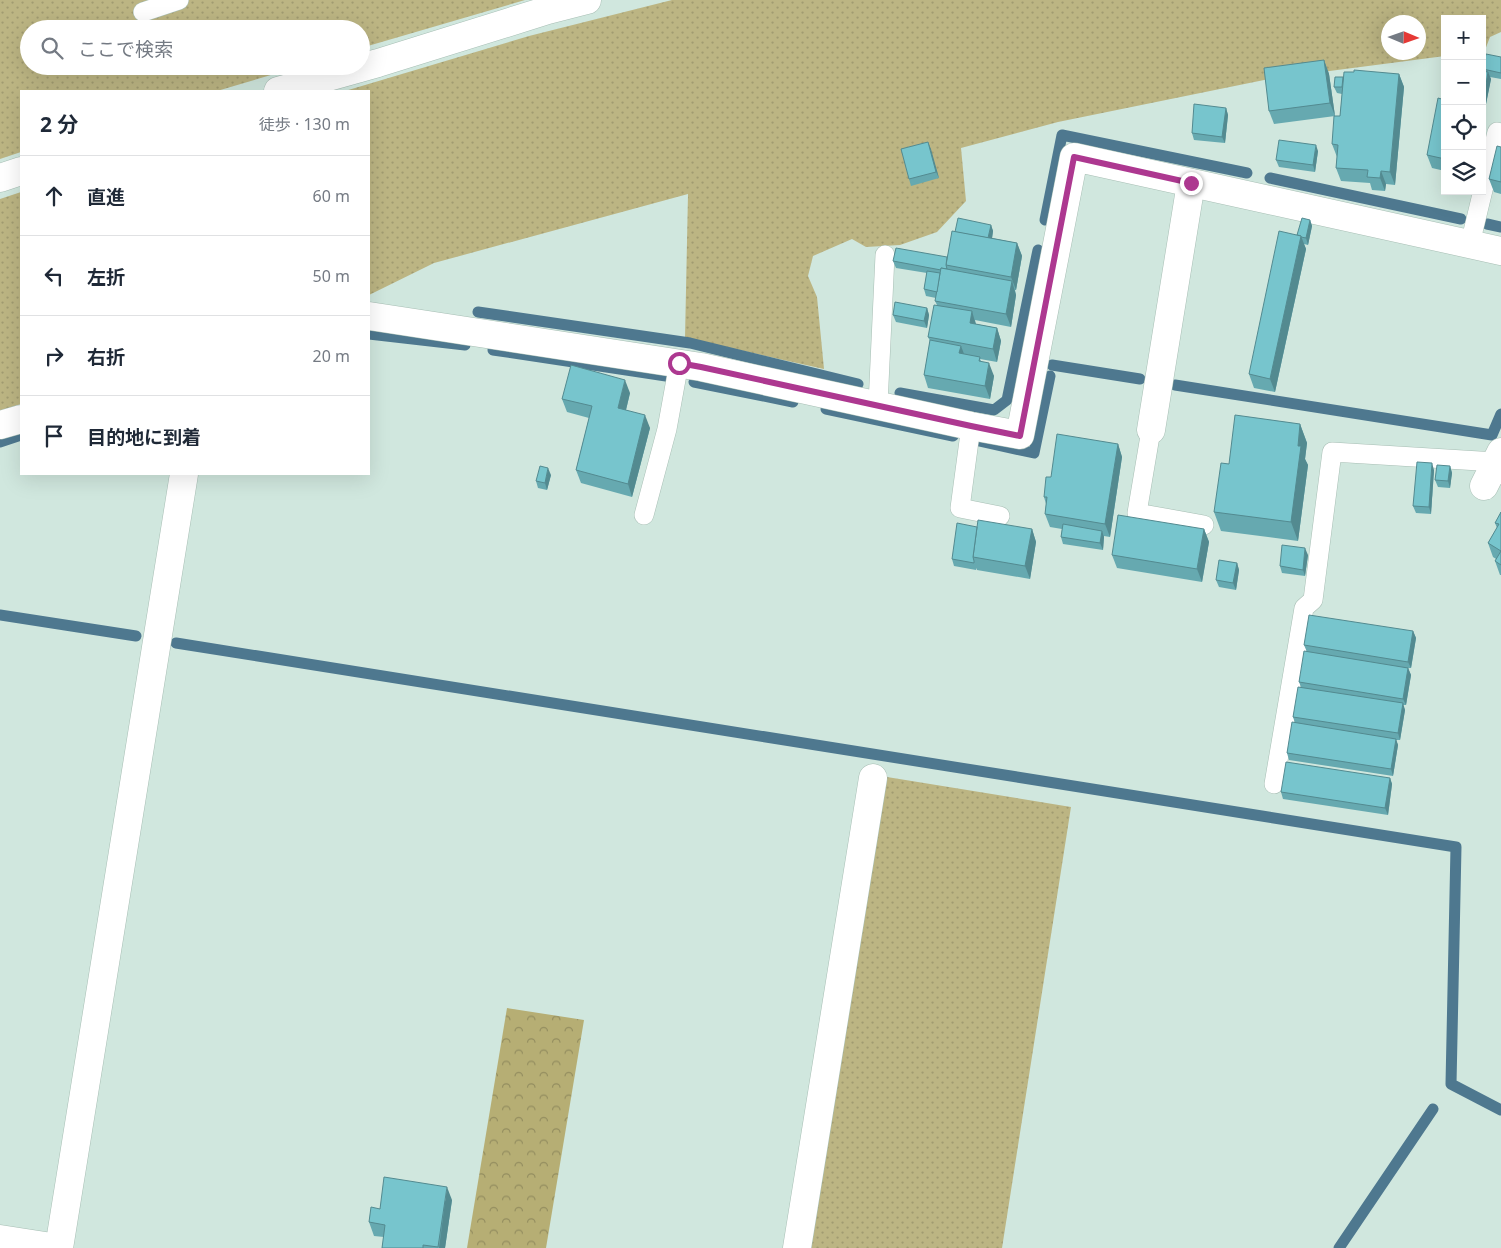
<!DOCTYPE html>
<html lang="ja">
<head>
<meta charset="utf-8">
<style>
	:root { --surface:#fff; --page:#f2f2f3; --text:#1f2937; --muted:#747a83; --line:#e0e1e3 }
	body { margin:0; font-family:"Noto Sans","Noto Sans JP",sans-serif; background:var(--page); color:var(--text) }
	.controls { position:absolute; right:15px; top:15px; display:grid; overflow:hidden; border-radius:0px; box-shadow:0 5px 20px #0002 }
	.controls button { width:45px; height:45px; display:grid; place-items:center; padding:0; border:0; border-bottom:1px solid var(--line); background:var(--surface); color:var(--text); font:25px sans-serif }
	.compass { position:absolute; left:1381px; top:15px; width:45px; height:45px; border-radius:50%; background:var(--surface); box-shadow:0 5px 20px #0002; rotate:92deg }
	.stop { position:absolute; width:15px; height:15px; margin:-11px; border:4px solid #ad3890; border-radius:50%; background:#fff }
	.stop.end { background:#ad3890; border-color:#fff; box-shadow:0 1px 5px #0008 }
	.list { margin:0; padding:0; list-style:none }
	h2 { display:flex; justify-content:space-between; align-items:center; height:65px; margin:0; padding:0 20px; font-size:21px }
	h2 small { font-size:16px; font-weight:400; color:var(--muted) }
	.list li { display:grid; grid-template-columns:32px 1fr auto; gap:15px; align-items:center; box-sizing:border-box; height:80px; padding:0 20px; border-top:1px solid var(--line) }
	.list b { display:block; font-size:19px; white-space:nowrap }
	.list em { font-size:16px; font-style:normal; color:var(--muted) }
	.icon { flex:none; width:28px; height:28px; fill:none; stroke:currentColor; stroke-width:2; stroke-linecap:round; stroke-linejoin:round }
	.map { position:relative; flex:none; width:1501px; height:1248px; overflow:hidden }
	.search { position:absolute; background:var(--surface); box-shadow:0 5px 20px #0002; left:20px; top:20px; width:350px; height:55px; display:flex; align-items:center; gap:12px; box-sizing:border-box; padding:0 18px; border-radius:28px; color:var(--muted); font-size:19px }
	.panel { position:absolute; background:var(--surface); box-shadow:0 5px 20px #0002; left:20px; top:90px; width:350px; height:385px; border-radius:0px }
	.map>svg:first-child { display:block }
	.grass { fill:url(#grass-dots); fill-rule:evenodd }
	.forest { fill:url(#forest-crowns) }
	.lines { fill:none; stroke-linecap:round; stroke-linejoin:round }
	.stream { stroke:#4e788f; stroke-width:11 }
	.service-casing { stroke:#a7beb4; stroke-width:20 }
	.minor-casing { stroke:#a7beb4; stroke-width:29 }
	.tertiary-casing { stroke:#a7beb4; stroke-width:29 }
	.service { stroke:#fff; stroke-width:19 }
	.minor { stroke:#fff; stroke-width:28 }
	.tertiary { stroke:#fff; stroke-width:28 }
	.wall { fill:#66a9b0 }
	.shaded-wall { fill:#538a90 }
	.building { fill:#77c5cd; stroke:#538a90 }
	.route { stroke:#ad3890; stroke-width:6 }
</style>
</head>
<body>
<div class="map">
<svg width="1501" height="1248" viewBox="0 0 1501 1248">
	<defs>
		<pattern id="grass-dots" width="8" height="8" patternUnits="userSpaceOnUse" patternTransform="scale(1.25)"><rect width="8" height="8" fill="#bcb583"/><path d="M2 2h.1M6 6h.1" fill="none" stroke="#a19b71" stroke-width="1.8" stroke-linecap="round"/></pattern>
		<pattern id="forest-crowns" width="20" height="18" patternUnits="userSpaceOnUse" patternTransform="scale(1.25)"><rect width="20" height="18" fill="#b6ae74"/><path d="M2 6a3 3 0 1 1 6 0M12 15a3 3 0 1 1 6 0" fill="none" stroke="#938d5f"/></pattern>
	</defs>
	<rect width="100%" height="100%" fill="#d0e7de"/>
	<g class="grass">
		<polygon points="0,0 525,0 361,48 361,29 29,29 29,66 301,66 217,91 21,91 21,152 0,159"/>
		<path d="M672 0H1501V32L1490 37 1485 50 1482 51V19H1445V56L1269 79 1058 122 961 148 966 201 937 232 900 245 866 247 852 239 813 256 808 276 817 297 824 369 685 338 688 194 434 263 369 295V91H345L529 36ZM1388 22H1418V52H1388Z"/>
		<polygon points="21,192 21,404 0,411 0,199"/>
		<polygon points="887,777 1071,807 1002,1248 810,1248"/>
	</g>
	<polygon class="forest" points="507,1008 584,1020 546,1248 467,1248"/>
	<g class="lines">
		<g class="stream">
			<polyline points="1270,178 1461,219"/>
			<polyline points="1045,220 1062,135 1247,173"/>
			<polyline points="1487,224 1501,227"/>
			<polyline points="478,312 690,343 858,384"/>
			<polyline points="369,334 465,345"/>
			<polyline points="493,350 666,376"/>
			<polyline points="1052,365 1140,379"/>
			<polyline points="694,382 793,402"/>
			<polyline points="1175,385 1492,435 1501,414"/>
			<polyline points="900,393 994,410 1007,400 1038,250"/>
			<polyline points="826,409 953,436"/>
			<polyline points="979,441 1034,453 1050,376"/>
			<polyline points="0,442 21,435"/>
			<polyline points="0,615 136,636"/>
			<polyline points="176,643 1456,847 1451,1084 1501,1110"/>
			<polyline points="1339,1248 1433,1109"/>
		</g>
		<g class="service-casing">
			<g id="service">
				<polyline points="143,12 179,0"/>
				<polyline points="1470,244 1497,132"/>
				<polyline points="878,405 885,255"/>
				<polyline points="971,426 960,508 1000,516"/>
				<polyline points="1151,430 1137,513 1204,525"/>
				<polyline points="644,515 667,429 679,363"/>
				<polyline points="1274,784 1304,608 1313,600 1332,452 1496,462"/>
			</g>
		</g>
		<g class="minor-casing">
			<g id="minor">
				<polyline points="369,316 701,367 971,426 1020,435 1074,157 1501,251"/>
				<polyline points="0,425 21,419"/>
				<polyline points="1151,430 1191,183"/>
				<polyline points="1484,486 1501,452"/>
				<polyline points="0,1239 58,1248"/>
				<polyline points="59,1248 184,474"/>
				<polyline points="797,1248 873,778"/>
			</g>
		</g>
		<g class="tertiary-casing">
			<g id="tertiary">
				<polyline points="278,91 378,63 548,10 587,0"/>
				<polyline points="0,178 21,171"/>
			</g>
		</g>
		<use href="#service" class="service"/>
		<use href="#minor" class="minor"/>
		<use href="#tertiary" class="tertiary"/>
	</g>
	<g class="wall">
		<polygon points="1501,57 1501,79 1490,77 1491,79 1485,109 1482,109 1482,71 1483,71 1483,69"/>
		<polygon points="1324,60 1329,74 1335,116 1274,124 1269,111"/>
		<polygon points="1354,72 1399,74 1404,87 1395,185 1386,184 1385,191 1372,190 1370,183 1341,181 1336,168 1337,157 1332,144 1340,116 1342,94 1337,93 1334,87 1343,77"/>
		<polygon points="1445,100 1445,171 1432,168 1427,155"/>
		<polygon points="1226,108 1228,115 1225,143 1194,140 1192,133"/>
		<polygon points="928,142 939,178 911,186 909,179"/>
		<polygon points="1501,147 1501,194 1494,192 1489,179"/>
		<polygon points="1318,151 1315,172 1279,167 1276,160"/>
		<polygon points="1310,220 1312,226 1308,245 1304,244 1306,249 1275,392 1254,388 1249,374 1297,235"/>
		<polygon points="991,225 993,231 992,238 1017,243 1022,256 1016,290 1015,290 1016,295 1011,327 975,320 976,324 997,328 1001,341 997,362 980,359 981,361 994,376 990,399 928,388 924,375 930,341 928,337 937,305 935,301 936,298 926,296 924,289 927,273 896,268 893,261 947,257 955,232"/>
		<polygon points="927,308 929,315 927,328 896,322 893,315"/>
		<polygon points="630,393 626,410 650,428 632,497 581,483 576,470 589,418 567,412 562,399"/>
		<polygon points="1300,424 1307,443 1305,459 1308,465 1298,541 1221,531 1214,512 1229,464"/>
		<polygon points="1118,444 1122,457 1110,537 1104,536 1103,550 1063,544 1061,537 1062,529 1050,527 1045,514 1046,504 1044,497 1051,477"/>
		<polygon points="1450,466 1452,473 1450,488 1438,487 1435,480"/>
		<polygon points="1434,470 1431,514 1416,513 1413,506"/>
		<polygon points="551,475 547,490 538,488 536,481"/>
		<polygon points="1501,512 1501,575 1500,575 1495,561 1496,559 1493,557 1488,543 1497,528 1495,523"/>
		<polygon points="977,527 1032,529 1036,542 1030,579 977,570 977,568 976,570 954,566 952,559"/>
		<polygon points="1204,529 1209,542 1202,582 1117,568 1112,555"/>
		<polygon points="1308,555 1305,576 1282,573 1280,566"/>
		<polygon points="1237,563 1239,570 1236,590 1219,587 1216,580"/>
		<polygon points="1413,631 1416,638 1411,668 1408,668 1411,675 1406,705 1403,705 1405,710 1400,740 1396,740 1398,745 1393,776 1289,760 1287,753 1295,723 1293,717 1301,687 1299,682 1307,652 1304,645"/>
		<polygon points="1390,778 1392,784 1388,815 1283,799 1281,792"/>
		<polygon points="452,1200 445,1248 382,1248 384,1237 374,1236 369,1222 380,1209"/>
	</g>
	<g class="shaded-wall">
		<polygon points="1324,60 1329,74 1335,116 1330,103"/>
		<polygon points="1488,72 1491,79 1485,109 1483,103"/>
		<polygon points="1399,74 1404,87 1395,185 1390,172"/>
		<polygon points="1226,108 1228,115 1225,143 1222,137"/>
		<polygon points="1482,113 1485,120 1482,134"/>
		<polygon points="928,142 931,149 939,178 936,172"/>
		<polygon points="1316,145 1318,151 1315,172 1313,165"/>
		<polygon points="1381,171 1386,184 1385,191 1380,178"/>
		<polygon points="1310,220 1312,226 1308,245 1306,238"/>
		<polygon points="991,225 993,231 991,246 988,239"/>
		<polygon points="1301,236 1306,249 1275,392 1270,379"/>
		<polygon points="1017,243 1022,256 1016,290 1011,277"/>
		<polygon points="1012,281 1016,295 1011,327 1006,314"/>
		<polygon points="927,308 929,315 927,328 924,321"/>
		<polygon points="972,311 976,325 970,323"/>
		<polygon points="997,328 1001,341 997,362 993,349"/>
		<polygon points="961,346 966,359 959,353"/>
		<polygon points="989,363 994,376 990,399 985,386"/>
		<polygon points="625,380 630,393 623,422 618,408"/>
		<polygon points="645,415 650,428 632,497 628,484"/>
		<polygon points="1300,424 1307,443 1305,459 1308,465 1298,541 1291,522"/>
		<polygon points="1118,444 1122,457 1110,537 1105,524"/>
		<polygon points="1432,463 1434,470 1431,514 1429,507"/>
		<polygon points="1450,466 1452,473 1450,488 1448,481"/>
		<polygon points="548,468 551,475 547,490 545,483"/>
		<polygon points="1032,529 1036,542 1030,579 1025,566"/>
		<polygon points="1204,529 1209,542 1202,582 1197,569"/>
		<polygon points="1102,531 1104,537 1103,550 1100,543"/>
		<polygon points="1305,548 1308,555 1305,576 1303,570"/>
		<polygon points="1237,563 1239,570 1236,590 1233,583"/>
		<polygon points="1413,631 1416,638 1411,668 1408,662"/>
		<polygon points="1408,668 1411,675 1406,705 1403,699"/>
		<polygon points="1403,703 1405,710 1400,740 1398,733"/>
		<polygon points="1396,739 1398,745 1393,776 1391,769"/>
		<polygon points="1390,778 1392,784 1388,815 1385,808"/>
		<polygon points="447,1187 452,1200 445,1248 439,1248"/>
	</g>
	<g class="building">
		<polygon points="1486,54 1501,57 1501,73 1483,69"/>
		<polygon points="1324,60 1330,103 1269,111 1264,68"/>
		<polygon points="1354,70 1399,74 1390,172 1381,171 1380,178 1367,177 1368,170 1336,168 1338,145 1332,144 1334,116 1340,116 1344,72 1354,72"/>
		<polygon points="1482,71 1488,72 1483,103 1482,103"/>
		<polygon points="1335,77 1343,77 1342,87 1334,87"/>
		<polygon points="1438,98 1445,100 1445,159 1427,155"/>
		<polygon points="1194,104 1226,108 1222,137 1192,133"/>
		<polygon points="1279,140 1316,145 1313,165 1276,160"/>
		<polygon points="928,142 936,172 909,179 901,149"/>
		<polygon points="1497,146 1501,147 1501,182 1489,179"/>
		<polygon points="958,218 991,225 988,238 955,232"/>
		<polygon points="1302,218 1310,220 1306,238 1301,237 1301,236 1297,235"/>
		<polygon points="952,231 1017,243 1011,277 946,265"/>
		<polygon points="1279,231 1301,236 1270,379 1249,374"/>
		<polygon points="896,248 947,257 946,265 947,269 941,268 941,270 893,261"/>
		<polygon points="941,268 1012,281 1006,314 935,301"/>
		<polygon points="927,271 940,273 937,292 924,289"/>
		<polygon points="895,302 927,308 924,321 893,315"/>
		<polygon points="934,305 972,311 970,323 997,328 993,349 928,337"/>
		<polygon points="930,340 961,346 959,353 980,357 979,361 989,363 985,386 924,375"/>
		<polygon points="571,365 625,380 618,408 645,415 628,484 576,470 592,406 562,399"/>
		<polygon points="1235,415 1300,424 1298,446 1301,446 1291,522 1214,512 1221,463 1229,464"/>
		<polygon points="1057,434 1118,444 1105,524 1045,514 1047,497 1044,497 1046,477 1051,477"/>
		<polygon points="1417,462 1432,463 1429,507 1413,506"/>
		<polygon points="1437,465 1450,466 1448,481 1435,480"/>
		<polygon points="540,466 548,468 545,483 536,481"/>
		<polygon points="1501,512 1501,565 1495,561 1501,551 1488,543 1499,524 1495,523"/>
		<polygon points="1118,515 1204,529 1197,569 1112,555"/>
		<polygon points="978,520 1032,529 1025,566 973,557"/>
		<polygon points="957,523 977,527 973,557 974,561 974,563 952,559"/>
		<polygon points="1063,524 1102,531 1100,543 1061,537"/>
		<polygon points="1282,545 1305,548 1303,570 1280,566"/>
		<polygon points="1219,560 1237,563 1233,583 1216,580"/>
		<polygon points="1309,615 1413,631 1408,662 1304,645"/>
		<polygon points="1304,651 1408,668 1403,699 1299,682"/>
		<polygon points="1298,687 1403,703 1398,733 1293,717"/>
		<polygon points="1292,722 1396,739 1391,769 1287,753"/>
		<polygon points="1286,762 1390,778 1385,808 1281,792"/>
		<polygon points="384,1177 447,1187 438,1247 423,1245 423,1248 382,1248 385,1225 369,1222 371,1207 380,1209"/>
	</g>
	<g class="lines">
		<polyline class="route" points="679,363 701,367 971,426 1020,436 1074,157 1191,183"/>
	</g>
</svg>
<div class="controls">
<button>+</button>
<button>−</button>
<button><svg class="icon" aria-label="locate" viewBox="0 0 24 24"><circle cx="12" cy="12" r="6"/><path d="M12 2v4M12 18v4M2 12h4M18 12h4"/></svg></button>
<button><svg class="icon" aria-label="layers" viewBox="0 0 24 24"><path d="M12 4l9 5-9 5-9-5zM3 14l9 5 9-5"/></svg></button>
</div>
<svg class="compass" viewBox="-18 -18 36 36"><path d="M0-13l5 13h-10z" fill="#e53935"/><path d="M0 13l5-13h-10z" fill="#747a83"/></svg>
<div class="stop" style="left:679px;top:363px"></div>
<div class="stop end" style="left:1191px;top:183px"></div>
<div class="search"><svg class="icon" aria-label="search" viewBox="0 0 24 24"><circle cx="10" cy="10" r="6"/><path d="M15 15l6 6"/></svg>ここで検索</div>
<section class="panel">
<h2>2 分<small>徒歩 · 130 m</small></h2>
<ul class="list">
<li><svg class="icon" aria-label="ahead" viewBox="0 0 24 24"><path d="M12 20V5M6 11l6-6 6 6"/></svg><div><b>直進</b></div><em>60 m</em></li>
<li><svg class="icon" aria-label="left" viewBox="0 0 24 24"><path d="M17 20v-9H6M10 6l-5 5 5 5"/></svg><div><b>左折</b></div><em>50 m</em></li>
<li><svg class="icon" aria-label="right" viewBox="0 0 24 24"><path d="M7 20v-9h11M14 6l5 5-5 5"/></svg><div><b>右折</b></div><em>20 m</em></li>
<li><svg class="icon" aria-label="arrive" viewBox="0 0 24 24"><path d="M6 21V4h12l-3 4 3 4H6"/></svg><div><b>目的地に到着</b></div></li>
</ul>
</section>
</div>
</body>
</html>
